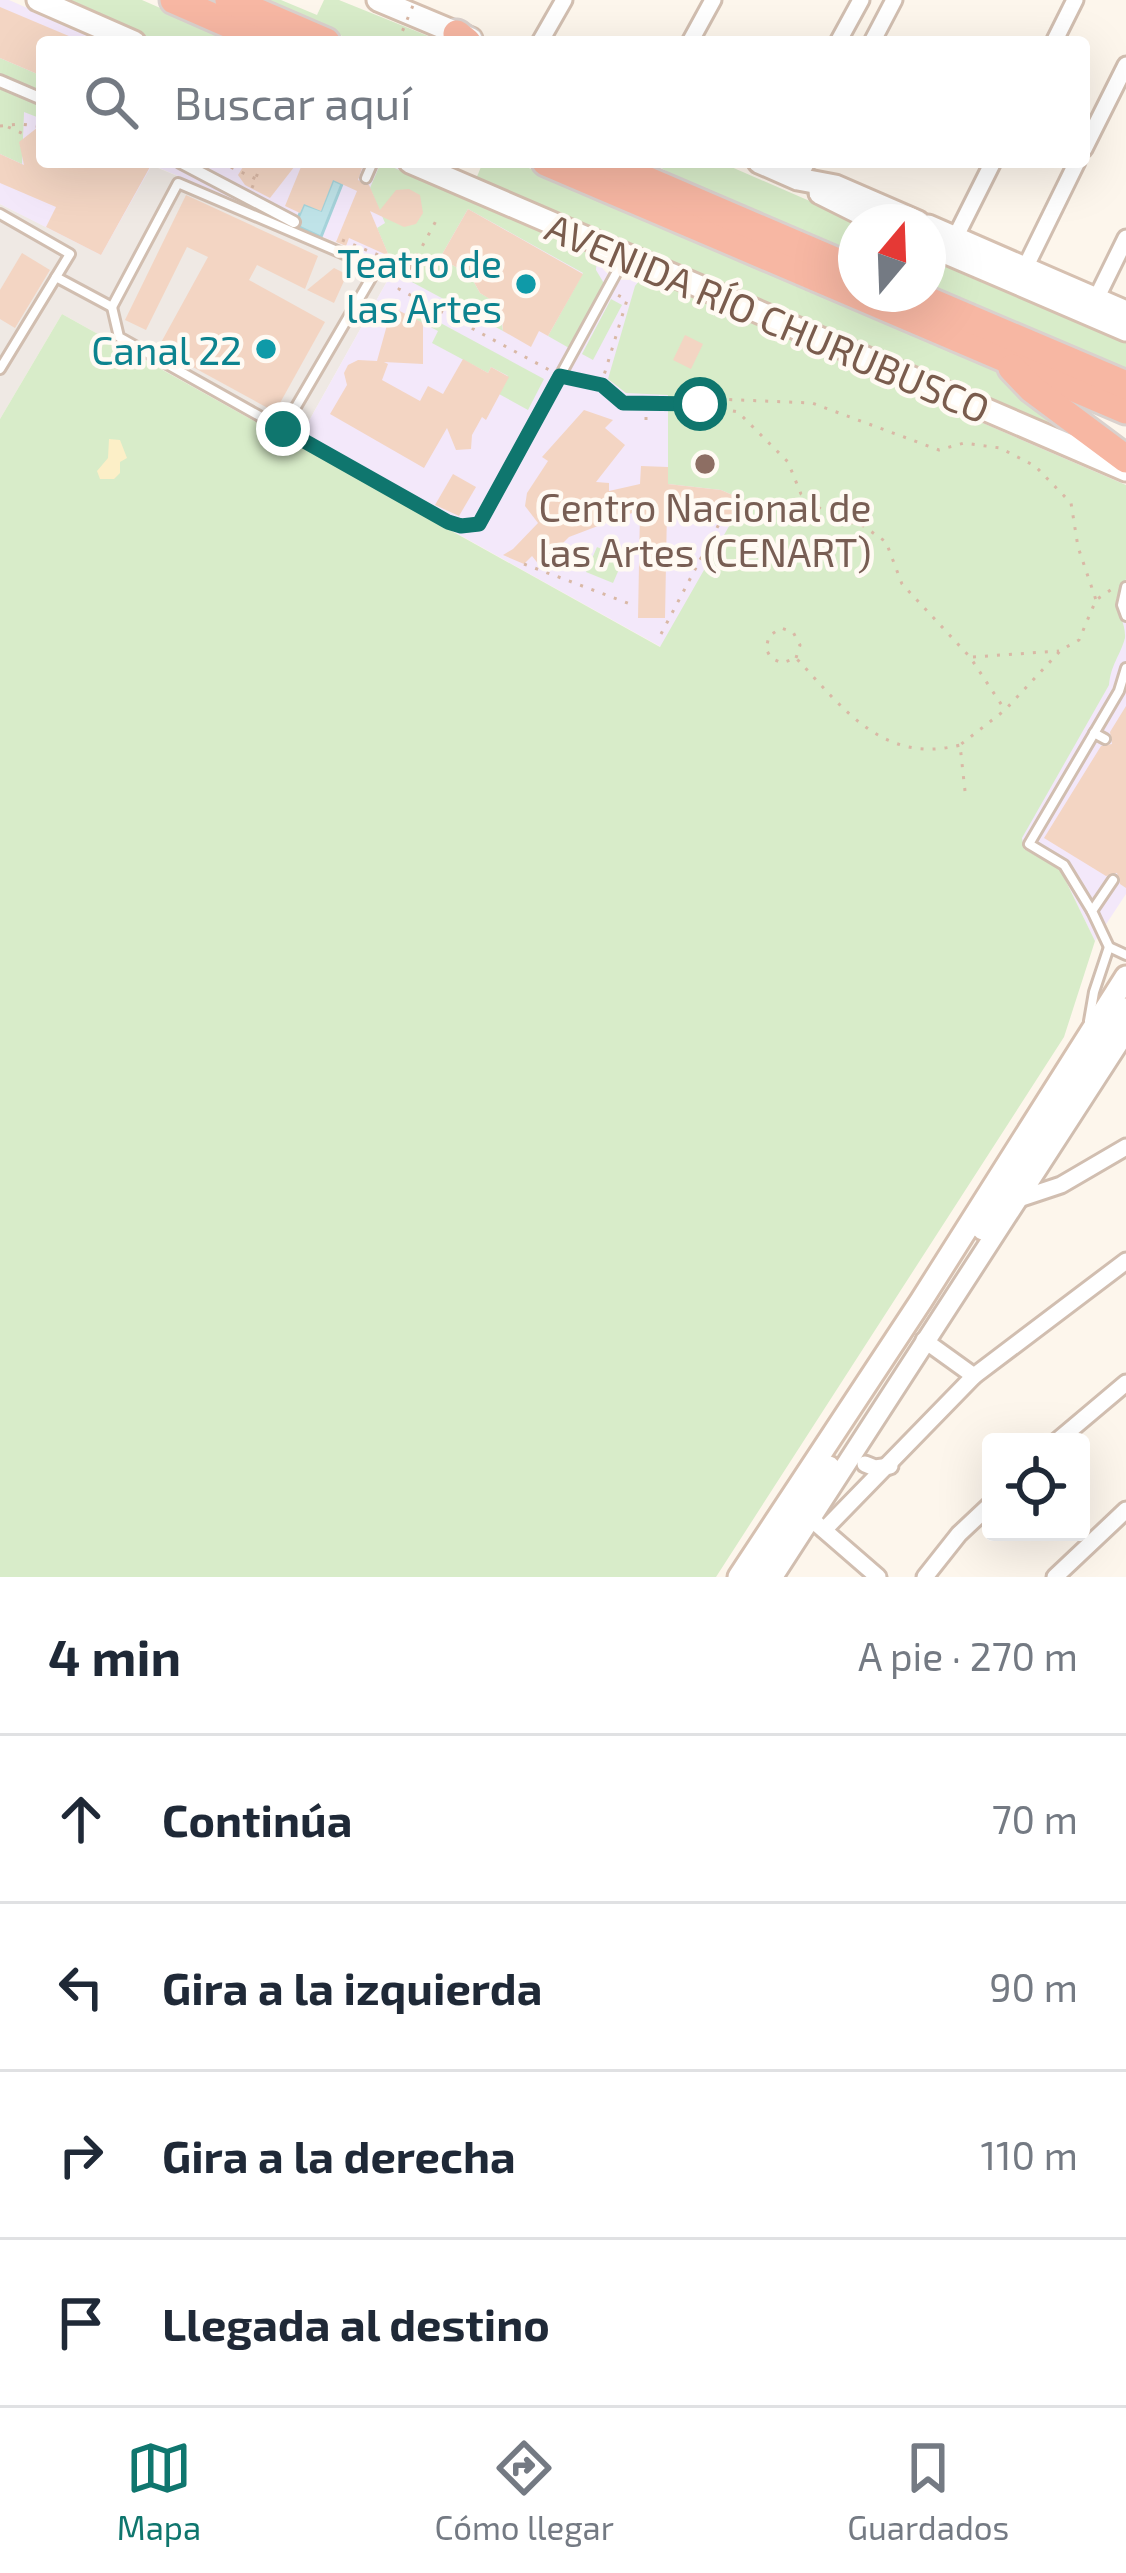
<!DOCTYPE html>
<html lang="es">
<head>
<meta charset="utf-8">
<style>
	:root { --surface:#fff; --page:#f2f2f3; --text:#1f2937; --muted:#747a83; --line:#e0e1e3; --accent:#0f766e }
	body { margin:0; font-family:"Exo 2",sans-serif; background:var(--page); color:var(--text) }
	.controls { position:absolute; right:36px; bottom:36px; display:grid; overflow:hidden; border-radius:12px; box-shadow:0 12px 48px #0002 }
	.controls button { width:108px; height:108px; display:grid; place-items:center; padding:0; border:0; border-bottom:3px solid var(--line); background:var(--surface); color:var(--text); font:60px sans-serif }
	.compass { position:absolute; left:838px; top:204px; width:108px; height:108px; border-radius:50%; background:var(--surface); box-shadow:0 12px 48px #0002; rotate:19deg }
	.stop { position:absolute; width:36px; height:36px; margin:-27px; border:9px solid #0f766e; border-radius:50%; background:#fff }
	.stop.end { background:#0f766e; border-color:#fff; box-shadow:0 3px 12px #0008 }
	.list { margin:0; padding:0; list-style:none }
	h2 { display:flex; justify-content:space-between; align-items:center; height:156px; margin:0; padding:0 48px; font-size:51px }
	h2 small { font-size:39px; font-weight:400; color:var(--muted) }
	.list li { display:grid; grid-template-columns:78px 1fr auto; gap:36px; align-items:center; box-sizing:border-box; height:168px; padding:0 48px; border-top:3px solid var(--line) }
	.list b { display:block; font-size:45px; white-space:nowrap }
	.list em { font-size:39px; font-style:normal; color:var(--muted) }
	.icon { flex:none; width:66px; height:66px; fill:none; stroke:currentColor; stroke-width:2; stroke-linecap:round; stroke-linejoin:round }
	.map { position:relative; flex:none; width:1126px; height:1577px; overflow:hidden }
	.search { position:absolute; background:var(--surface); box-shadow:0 12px 48px #0002; left:36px; right:36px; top:36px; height:132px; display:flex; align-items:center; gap:30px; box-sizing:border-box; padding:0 42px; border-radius:12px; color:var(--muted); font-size:45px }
	.sheet { height:828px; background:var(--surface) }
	nav { display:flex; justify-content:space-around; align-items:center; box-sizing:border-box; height:168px; border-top:3px solid var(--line); background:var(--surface); font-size:33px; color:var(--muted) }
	nav a { display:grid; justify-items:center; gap:6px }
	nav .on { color:var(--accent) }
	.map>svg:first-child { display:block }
	.industrial { fill:#efe9e4 }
	.education { fill:#f3e8fa }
	.green { fill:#d8ecc9 }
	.sand { fill:#fcefc7 }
	.water { fill:#bfe3e8; stroke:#a5d3da; stroke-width:3 }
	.building { fill:#f3d5c3 }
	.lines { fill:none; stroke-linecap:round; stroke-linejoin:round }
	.service-casing { stroke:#d1beb0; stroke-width:14 }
	.pedestrian-casing { stroke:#d1beb0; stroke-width:16 }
	.minor-casing { stroke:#d1beb0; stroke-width:21 }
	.tertiary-casing { stroke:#d1beb0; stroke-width:24 }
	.secondary-casing { stroke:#d6c0b0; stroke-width:27 }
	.motorway-casing { stroke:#dad1cd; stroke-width:33 }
	.path { stroke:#d9b8a5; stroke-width:3; stroke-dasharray:3 9; stroke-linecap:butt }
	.service { stroke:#fff; stroke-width:8 }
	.pedestrian { stroke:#fff; stroke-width:10 }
	.minor { stroke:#fff; stroke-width:15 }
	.tertiary { stroke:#fff; stroke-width:18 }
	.secondary { stroke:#fff; stroke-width:21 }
	.motorway { stroke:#f7b7a3; stroke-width:27 }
	.path-bridge { stroke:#d9b8a5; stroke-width:3; stroke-dasharray:3 9; stroke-linecap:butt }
	.route { stroke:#0f766e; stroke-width:15 }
	.culture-dot { fill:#0f9aa8; stroke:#fffaf3; stroke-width:4.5 }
	.education-dot { fill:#8d6e63; stroke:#fffaf3; stroke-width:4.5 }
	.labels { text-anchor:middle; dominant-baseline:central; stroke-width:9; stroke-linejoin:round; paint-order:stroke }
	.culture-label { font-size:39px; fill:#0d838f; stroke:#fffaf3; text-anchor:end }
	.street-label { font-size:39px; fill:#7a5c4d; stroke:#fffaf3 }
	.education-label { font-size:39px; fill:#785e54; stroke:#fffaf3 }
</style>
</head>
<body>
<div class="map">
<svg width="1126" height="1577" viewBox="0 0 1126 1577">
	<rect width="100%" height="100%" fill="#fdf6ec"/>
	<polygon class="industrial" points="151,165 395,267 296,444 62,314 0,419 0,204 101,254"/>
	<polygon class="education" points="0,0 9,0 105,42 42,42 42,162 385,162 600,258 603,269 613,279 629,280 640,274 1126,485 1126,894 1095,941 1060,869 296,444 395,267 152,165 101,255 0,204"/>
	<g class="green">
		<polygon points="63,0 142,0 238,42 160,42"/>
		<polygon points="260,0 281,0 317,15 324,0 339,0 443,42 356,42"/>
		<polygon points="0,58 42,76 42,119 24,112 22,164 0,154"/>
		<polygon points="381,162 597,257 596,270 605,285 569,348 548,336 583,273 468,209 440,258 470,275 480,293 499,304 503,331 410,281 416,267 389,256 377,228 385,223 370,188"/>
		<polygon points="483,162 515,162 997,371 1091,445 476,179"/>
		<polygon points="652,162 720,162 858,222 856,259 702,194"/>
		<polygon points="928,253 1126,339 1126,373 928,289"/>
		<path d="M643 276 1126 485V579L1116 600C1118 613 1126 625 1125 638 1120 656 1111 664 1109 685L1022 838 1024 849 1060 869 1095 941 1064 1037 716 1577H0V419L62 314 660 647 744 500 721 490 668 484V395L626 393 608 379 635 286Z"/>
		<polygon points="611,299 622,305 593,360 582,354"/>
		<polygon points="409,306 544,379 528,410 499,394 508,376 491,367 488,373 432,343 438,331 405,314"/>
		<polygon points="597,547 624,558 613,583 586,572"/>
	</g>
	<polygon class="sand" points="109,439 120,440 127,458 120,462 120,473 114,479 100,479 97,471 108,458"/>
	<polygon class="water" points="333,180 342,184 321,237 295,225 304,204 321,210"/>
	<g class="building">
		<polygon points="0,7 83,42 42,42 42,76 0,58"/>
		<polygon points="42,124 42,162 151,165 101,255 46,227 56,207 0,183 0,154 24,165 19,142"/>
		<polygon points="246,162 298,162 270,198 245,185 238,175"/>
		<polygon points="303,162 364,162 358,180 369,185 380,210 396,190 409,189 420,195 423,213 416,224 404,227 370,211 389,256 349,238 346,246 336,242 357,191 333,180 321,211 304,204 300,213 285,206"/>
		<polygon points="186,195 318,256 305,289 257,265 249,280 325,322 275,412 158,348 208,257 187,247 146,330 125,320"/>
		<polygon points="468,209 583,274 548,336 539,331 531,347 503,331 501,306 480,293 470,275 440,258"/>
		<polygon points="22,253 50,270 15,328 0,319 0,290"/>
		<polygon points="334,268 344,273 344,281 334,303 307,290"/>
		<polygon points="392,307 423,323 423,364 384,362 388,364 382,380 420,401 428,386 443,394 463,359 488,373 491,367 509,377 486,420 482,417 472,435 471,449 456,450 447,428 424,468 330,414 347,385 344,373 348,365 358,360 377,361"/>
		<polygon points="685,335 703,344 691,369 673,360"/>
		<polygon points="584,410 613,420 605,428 625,445 596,482 609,483 609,491 640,484 641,466 668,467 668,484 721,490 744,500 733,520 707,512 667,509 665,618 638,618 640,510 569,537 540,566 532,556 524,564 503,555 513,549 538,523 525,506 527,493 548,461 542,457"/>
		<polygon points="453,474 476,487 459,516 435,505"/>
		<polygon points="1126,706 1126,888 1120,884 1117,873 1106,876 1044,838 1101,746 1112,744 1110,732"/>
	</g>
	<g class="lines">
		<g class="service-casing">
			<g id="service">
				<polyline points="366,178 373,162"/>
				<polyline points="0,214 70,254 56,277"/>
				<polyline points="112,307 119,337 448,522 462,526 479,524 625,257"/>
				<polyline points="0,369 56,277 112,307 178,183 377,268 283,429"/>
				<polyline points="1126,587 1122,605 1126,616"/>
				<polyline points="1094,733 1105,739"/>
				<polyline points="1113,880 1092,911 1109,947 1126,955"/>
				<polyline points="1092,911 1064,865 1029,844 1119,691 1126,668"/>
				<polyline points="1089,1021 1094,992 1109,947"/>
			</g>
		</g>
		<g class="pedestrian-casing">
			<g id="pedestrian">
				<polyline points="0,81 42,99"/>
				<polyline points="180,162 294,222"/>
			</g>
		</g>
		<g class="minor-casing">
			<g id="minor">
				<polyline points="540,42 564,0"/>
				<polyline points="690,42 713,0"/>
				<polyline points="838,42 861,0"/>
				<polyline points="872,42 894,0"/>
				<polyline points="1054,42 1075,0"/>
				<polyline points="1084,149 1126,65"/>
				<polyline points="798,179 807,162"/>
				<polyline points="955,238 993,162"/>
				<polyline points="1025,268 1077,162"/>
				<polyline points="1096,299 1126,238"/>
				<polyline points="1016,1200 1061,1185 1126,1147"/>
				<polyline points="924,1340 974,1376"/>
				<polyline points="1056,1442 1126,1383"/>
				<polyline points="865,1464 875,1468 890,1466"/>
				<polyline points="817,1524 878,1577"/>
				<polyline points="824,1530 974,1376 1126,1261"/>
				<polyline points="925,1577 959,1534 991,1504"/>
				<polyline points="1055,1577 1126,1510"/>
			</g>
		</g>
		<g class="tertiary-casing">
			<polyline id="tertiary" points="773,1577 1126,1032"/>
		</g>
		<g class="secondary-casing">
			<g id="secondary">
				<polyline points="38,0 134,42"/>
				<polyline points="378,0 471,39"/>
				<polyline points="410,162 1126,470"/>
				<polyline points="759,162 798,179 835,186 918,222"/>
				<polyline points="820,193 878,222"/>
				<polyline points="928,226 1126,312"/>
				<polyline points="928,245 1126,330"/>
				<polyline points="983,1229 1126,1009"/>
				<polyline points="739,1577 921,1301 1126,977"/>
				<polyline points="757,1577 829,1467"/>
			</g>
		</g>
		<g class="motorway-casing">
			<g id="motorway">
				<polyline points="174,0 270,42"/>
				<polyline points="229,0 326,42"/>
				<polyline points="457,34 467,42"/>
				<polyline points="546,162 1126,410"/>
				<polyline points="604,162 856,270"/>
				<polyline points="912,294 1126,385"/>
				<polyline points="1012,368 1032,389 1126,459"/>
			</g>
		</g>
		<g class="path">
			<polyline points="0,126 21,124 42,127"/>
			<polyline points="8,127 28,136"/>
			<polyline points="220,162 256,179"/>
			<polyline points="252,188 262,162"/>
			<polyline points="342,240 410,268 399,289 553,372"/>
			<polyline points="411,267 437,219"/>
			<polyline points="573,378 601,385 623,403 700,404 738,412 788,462 801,494 834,519 862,525 886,542 902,584 970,657 1005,710"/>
			<polyline points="601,385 627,300 614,293"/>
			<polyline points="706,403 716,399 812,403 939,450 964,443 1000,448 1035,466 1071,503 1078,547 1096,600"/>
			<polyline points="646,420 646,405"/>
			<polyline points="524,564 630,604"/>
			<polyline points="661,634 719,524 693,510"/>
			<polyline points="973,657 1059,651"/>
			<path d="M796 658 800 645 793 632 781 628 769 636 766 649 771 658 782 663 796 658C843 708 883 765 960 745"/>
			<polyline points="965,791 960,745 1005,710 1061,650 1079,640 1096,600 1118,585"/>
		</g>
		<use href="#service" class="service"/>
		<use href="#pedestrian" class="pedestrian"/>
		<use href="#minor" class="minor"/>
		<use href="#tertiary" class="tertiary"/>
		<use href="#secondary" class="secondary"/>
		<use href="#motorway" class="motorway"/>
		<polyline class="path-bridge" points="398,42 414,3"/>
	</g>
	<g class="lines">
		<polyline class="route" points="283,429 448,522 461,526 479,524 560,376 602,385 623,403 700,404"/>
	</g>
	<g class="culture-dot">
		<circle cx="526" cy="284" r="12"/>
		<circle cx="266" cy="349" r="12"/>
	</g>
	<circle class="education-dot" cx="705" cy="464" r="12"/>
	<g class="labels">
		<g class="culture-label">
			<text x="502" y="262">Teatro de<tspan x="502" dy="45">las Artes</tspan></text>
			<text x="242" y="349">Canal 22</text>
		</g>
		<g class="street-label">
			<text transform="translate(768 317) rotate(23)">AVENIDA RÍO CHURUBUSCO</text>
		</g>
		<g class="education-label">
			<text x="705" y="506">Centro Nacional de<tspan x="705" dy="45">las Artes (CENART)</tspan></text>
		</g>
	</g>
</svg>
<div class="controls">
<button><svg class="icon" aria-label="locate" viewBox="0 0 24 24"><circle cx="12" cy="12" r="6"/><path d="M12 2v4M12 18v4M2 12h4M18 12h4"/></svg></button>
</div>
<svg class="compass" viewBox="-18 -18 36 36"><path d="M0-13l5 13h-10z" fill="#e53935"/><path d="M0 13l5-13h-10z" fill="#747a83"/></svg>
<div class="stop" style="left:700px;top:404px"></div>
<div class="stop end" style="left:283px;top:429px"></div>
<div class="search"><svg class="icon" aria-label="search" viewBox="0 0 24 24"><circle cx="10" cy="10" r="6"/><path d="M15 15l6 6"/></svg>Buscar aquí</div>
</div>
<section class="sheet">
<h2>4 min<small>A pie · 270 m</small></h2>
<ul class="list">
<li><svg class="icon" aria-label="ahead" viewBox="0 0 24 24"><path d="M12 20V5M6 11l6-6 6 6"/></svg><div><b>Continúa</b></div><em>70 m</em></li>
<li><svg class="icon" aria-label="left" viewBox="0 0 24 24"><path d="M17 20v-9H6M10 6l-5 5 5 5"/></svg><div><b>Gira a la izquierda</b></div><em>90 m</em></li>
<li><svg class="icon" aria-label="right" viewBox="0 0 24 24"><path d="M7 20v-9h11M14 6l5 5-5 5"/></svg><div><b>Gira a la derecha</b></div><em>110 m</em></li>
<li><svg class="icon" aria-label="arrive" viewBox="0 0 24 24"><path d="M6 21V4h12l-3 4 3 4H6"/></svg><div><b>Llegada al destino</b></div></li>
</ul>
</section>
<nav>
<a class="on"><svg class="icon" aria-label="map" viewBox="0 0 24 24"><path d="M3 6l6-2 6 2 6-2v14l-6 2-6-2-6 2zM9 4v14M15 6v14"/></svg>Mapa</a>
<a><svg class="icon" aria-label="directions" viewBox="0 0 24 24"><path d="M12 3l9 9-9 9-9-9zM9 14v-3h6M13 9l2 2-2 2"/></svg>Cómo llegar</a>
<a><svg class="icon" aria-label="saved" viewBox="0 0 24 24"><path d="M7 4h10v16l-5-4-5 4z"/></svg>Guardados</a>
</nav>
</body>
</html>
